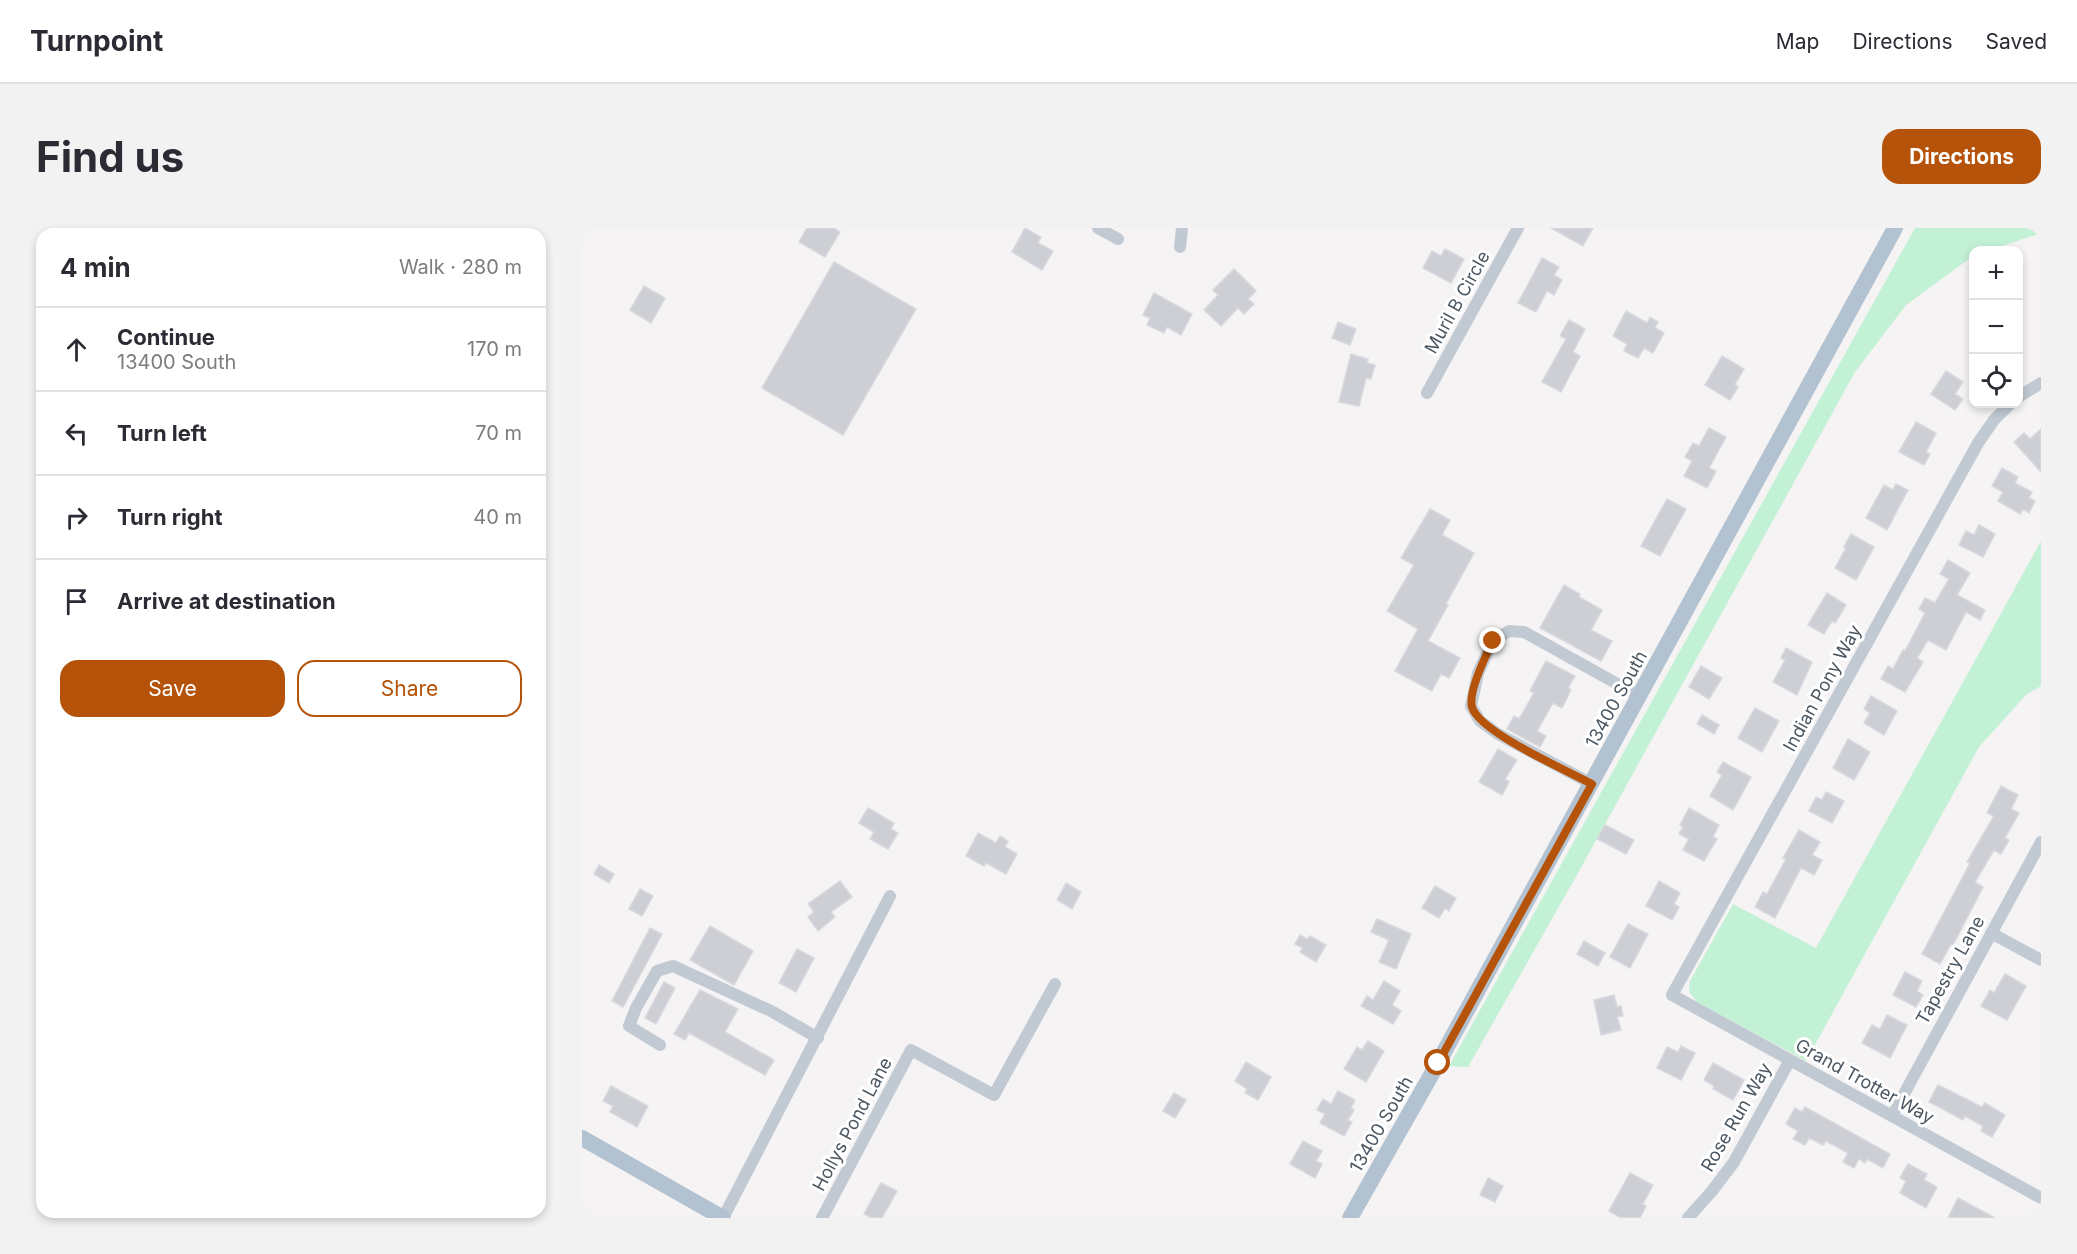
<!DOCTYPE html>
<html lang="en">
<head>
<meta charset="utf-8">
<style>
	:root { --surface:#fff; --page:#f2f2f3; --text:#2b2b33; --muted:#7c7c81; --line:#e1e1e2; --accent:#b45309 }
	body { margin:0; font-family:Inter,sans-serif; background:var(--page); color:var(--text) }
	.controls { position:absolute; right:18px; top:18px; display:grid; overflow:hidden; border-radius:12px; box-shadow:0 3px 9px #0003 }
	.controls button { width:54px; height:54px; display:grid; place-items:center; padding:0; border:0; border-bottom:2px solid var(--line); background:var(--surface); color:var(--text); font:30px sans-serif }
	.stop { position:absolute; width:18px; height:18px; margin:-14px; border:4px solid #b45309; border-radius:50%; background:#fff }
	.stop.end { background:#b45309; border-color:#fff; box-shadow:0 2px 6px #0008 }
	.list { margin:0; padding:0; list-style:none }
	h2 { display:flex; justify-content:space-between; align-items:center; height:78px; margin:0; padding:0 24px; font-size:26px }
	h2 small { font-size:20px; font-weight:400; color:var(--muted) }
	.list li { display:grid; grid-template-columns:39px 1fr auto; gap:18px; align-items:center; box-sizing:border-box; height:84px; padding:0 24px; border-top:2px solid var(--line) }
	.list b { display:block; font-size:22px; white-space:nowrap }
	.list p { margin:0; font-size:20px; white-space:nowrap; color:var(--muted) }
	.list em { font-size:20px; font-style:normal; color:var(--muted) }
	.actions { display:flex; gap:12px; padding:18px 24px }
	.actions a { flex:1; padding:14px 0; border:2px solid var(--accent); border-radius:18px; text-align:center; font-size:21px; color:var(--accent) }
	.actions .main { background:var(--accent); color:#fff }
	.icon { flex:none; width:33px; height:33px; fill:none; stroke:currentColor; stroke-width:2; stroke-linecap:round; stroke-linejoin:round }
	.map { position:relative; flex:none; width:1459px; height:990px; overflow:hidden; border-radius:18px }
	header { display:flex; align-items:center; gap:36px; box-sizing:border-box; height:84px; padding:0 30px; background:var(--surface); border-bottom:2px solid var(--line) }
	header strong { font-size:28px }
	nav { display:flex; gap:33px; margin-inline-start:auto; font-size:21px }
	.intro { display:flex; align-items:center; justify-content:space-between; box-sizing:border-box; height:144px; padding:0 36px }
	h1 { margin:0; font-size:42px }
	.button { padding:15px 27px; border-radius:18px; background:var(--accent); color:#fff; font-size:21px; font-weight:700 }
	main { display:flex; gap:36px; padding:0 36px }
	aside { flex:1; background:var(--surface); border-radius:18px; box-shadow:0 3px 9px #0003 }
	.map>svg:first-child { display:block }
	.green { fill:#c3f1d5 }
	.building { fill:#cdcfd5; stroke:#d7d9de; stroke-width:1.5 }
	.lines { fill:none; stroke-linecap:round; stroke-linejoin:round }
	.minor { stroke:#c1cad2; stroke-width:12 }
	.major { stroke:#b3c2d1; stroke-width:16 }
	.route { stroke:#b45309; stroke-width:8 }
	.labels { text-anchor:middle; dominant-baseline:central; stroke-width:6; stroke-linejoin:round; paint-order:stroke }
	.street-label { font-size:18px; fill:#4a5661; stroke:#fff }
</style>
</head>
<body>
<header>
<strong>Turnpoint</strong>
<nav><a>Map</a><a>Directions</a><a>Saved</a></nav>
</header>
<div class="intro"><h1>Find us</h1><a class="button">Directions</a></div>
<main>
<aside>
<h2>4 min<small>Walk · 280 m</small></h2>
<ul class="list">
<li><svg class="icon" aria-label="ahead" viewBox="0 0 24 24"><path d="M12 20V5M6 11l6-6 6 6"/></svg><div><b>Continue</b><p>13400 South</p></div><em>170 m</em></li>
<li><svg class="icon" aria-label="left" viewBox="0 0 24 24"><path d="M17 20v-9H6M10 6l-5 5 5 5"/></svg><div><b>Turn left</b></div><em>70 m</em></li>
<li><svg class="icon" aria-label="right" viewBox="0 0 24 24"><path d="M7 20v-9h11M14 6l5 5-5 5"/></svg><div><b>Turn right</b></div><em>40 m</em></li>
<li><svg class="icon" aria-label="arrive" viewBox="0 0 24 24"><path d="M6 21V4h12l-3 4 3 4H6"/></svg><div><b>Arrive at destination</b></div></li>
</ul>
<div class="actions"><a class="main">Save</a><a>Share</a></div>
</aside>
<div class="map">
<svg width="1459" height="990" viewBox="0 0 1459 990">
	<rect width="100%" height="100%" fill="#f5f3f3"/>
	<g class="green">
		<polygon points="1333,0 1459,0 1459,5 1408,22 1392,22 1391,28 1324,77 1273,144 996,645 886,839 867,838"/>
		<polygon points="1459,313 1459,458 1445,466 1397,519 1224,833 1115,774 1107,764 1108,753 1151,676 1234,720"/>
	</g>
	<g class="building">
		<polygon points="225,0 252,0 258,4 243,29 217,14"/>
		<polygon points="443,0 459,9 456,15 471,23 460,42 430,24"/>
		<polygon points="969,0 1011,0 1001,18"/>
		<polygon points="863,21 882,31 869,55 841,40 850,23 859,28"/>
		<polygon points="960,30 977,39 972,47 980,52 972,67 965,63 954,84 936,75"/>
		<polygon points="252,34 334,81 261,207 180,160"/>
		<polygon points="652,41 674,63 666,71 672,76 662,86 656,80 639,98 622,82 636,67 631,62"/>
		<polygon points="62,58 83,70 69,95 48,82"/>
		<polygon points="572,65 610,86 599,107 585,99 582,105 565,97 568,90 561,87"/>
		<polygon points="1044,83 1065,95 1068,89 1076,94 1073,100 1082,105 1071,125 1062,120 1056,130 1042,123 1045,116 1031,108"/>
		<polygon points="987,92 1003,101 991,124 998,128 979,164 960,154 984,111 978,108"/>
		<polygon points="756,94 774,101 768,117 750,110"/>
		<polygon points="769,126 786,131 785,135 793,137 789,151 784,150 777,178 757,174"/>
		<polygon points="1140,128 1162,141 1153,156 1156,159 1148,172 1123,157"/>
		<polygon points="1364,143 1381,154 1373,166 1381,171 1373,182 1349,166"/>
		<polygon points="1334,194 1354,205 1344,224 1348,226 1342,237 1317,224"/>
		<polygon points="1127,200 1144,209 1127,240 1134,243 1125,260 1102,248 1110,233 1103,229 1111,215 1117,218"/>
		<polygon points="1459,201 1459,244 1432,214 1442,205 1448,211"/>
		<polygon points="1420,240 1436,249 1433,255 1450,264 1447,270 1453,273 1447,285 1441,281 1438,286 1416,273 1421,264 1410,258"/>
		<polygon points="1314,256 1326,262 1305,302 1284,290 1302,257 1311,262"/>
		<polygon points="1085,271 1104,281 1078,328 1059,318"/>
		<polygon points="848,281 868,292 860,307 892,325 864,376 866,377 846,413 878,430 867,450 859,446 850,463 813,443 836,401 805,383 832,337 819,330"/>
		<polygon points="1397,297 1413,306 1401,329 1377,317 1384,303 1392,307"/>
		<polygon points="1269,306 1292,319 1274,352 1253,340 1264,320 1262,319"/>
		<polygon points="1366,332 1388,345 1375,367 1403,382 1398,392 1384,384 1364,422 1346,412 1335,430 1341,434 1323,464 1299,451 1306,438 1311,441 1321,422 1323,423 1343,385 1337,381 1343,370 1353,375 1367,351 1358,346"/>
		<polygon points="982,357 998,366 997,369 1020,382 1009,402 1030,413 1019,433 958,400"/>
		<polygon points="1245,365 1264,377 1253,395 1250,393 1242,406 1226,397"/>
		<polygon points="1204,420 1230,434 1215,467 1191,454 1203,432 1199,430"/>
		<polygon points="964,433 993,448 986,460 989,462 980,480 971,475 955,503 964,508 958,519 925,501 932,488 937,491 952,465 948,463"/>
		<polygon points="1119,438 1140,450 1127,471 1107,459"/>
		<polygon points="1289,468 1315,483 1302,507 1282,495 1288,485 1282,481"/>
		<polygon points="1173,480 1197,493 1180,524 1156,510"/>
		<polygon points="1120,487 1137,497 1132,506 1115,496"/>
		<polygon points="1266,511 1288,524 1272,552 1251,540"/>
		<polygon points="916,521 935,532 923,551 927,554 920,567 897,554"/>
		<polygon points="1141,534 1169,549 1151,582 1128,568 1140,547 1135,544"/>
		<polygon points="1419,558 1436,567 1429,581 1437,585 1423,610 1427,612 1419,626 1412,622 1393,654 1401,659 1371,717 1369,716 1358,736 1340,726 1388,635 1385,634 1412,588 1405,585"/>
		<polygon points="1244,564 1262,573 1250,595 1227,583 1234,569 1240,572"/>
		<polygon points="286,580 312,595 309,601 316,605 306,621 288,611 292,604 277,595"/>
		<polygon points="1107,580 1137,597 1131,609 1135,611 1122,633 1101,622 1107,611 1097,606 1101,599 1098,597"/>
		<polygon points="1023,597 1052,612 1044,626 1015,611"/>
		<polygon points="1217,602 1238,614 1230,627 1240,632 1232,647 1219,640 1193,690 1173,679 1181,664 1185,666 1204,631 1201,630"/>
		<polygon points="396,605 414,615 418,608 426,613 423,619 435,626 424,646 404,635 402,638 384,628"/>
		<polygon points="17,637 32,646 27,655 12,646"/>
		<polygon points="258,653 270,669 249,684 253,689 236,703 226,689 232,684 226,676"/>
		<polygon points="1077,653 1098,665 1092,676 1097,679 1090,692 1064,678"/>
		<polygon points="484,655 499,664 490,681 475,672"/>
		<polygon points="853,658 874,670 867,683 863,680 857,690 840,680"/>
		<polygon points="58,661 71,668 60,688 47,681"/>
		<polygon points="795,691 829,706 814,741 797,734 807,712 789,704"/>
		<polygon points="1046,696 1066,706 1048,740 1028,729"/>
		<polygon points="128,698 171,723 152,757 108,732"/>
		<polygon points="68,700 80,706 41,779 30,773"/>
		<polygon points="718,707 725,711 728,708 744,717 734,734 718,724 721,720 713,716"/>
		<polygon points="1002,713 1023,725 1016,738 995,726"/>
		<polygon points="215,721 232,730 214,764 197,755"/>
		<polygon points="1323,744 1340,753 1335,763 1341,767 1334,779 1311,767"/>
		<polygon points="1423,746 1444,758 1425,792 1399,778 1408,762 1412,765"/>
		<polygon points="802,753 818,763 810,777 819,783 811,796 779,778 785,768 791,772"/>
		<polygon points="82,754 93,760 74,796 63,790"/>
		<polygon points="118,762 156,781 143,804 192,832 183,847 107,805 103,812 92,806"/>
		<polygon points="1032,767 1035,779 1039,778 1041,788 1035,789 1039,802 1019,807 1012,772"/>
		<polygon points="1305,787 1325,797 1308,830 1280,815 1290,797 1298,801"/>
		<polygon points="786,813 802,823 784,854 762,841 775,819 780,822"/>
		<polygon points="1099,818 1113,825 1099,852 1075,840 1085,819 1096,824"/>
		<polygon points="664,834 689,849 676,872 663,865 665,861 653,853"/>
		<polygon points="1131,835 1162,852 1151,872 1131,861 1132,858 1122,852"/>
		<polygon points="1356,857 1400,879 1403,875 1423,887 1410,909 1399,903 1401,898 1383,888 1381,892 1347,874"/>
		<polygon points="29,858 66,878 55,899 28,884 31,878 21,873"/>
		<polygon points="756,863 773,872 769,880 772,882 766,892 770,894 762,908 738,895 743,886 735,882 741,871 749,876"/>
		<polygon points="592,865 604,872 593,890 581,883"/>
		<polygon points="1223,879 1308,926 1301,940 1285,931 1283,935 1277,931 1272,940 1261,934 1266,925 1244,913 1241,917 1227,910 1223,917 1211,911 1216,903 1204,896 1213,880 1220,884"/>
		<polygon points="721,913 740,923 734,933 740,936 733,950 708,936"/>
		<polygon points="1326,936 1345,946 1342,952 1355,959 1344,980 1318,965 1324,953 1318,950"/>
		<polygon points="1048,945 1071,957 1061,976 1064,978 1058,990 1039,990 1027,983"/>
		<polygon points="906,950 921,958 913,974 898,967"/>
		<polygon points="299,955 315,963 300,990 290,990 282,986"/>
		<polygon points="1376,970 1413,990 1366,990"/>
	</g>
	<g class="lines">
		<g class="minor">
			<polyline points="516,0 536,11"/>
			<polyline points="598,19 600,0"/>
			<polyline points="845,165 936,0"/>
			<polyline points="1436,169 1459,155"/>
			<polyline points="1428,176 1412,192 1396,215 1090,767 1459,970"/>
			<polyline points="1010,556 916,506 898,493 889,478 896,445 911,413 927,403 942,404 1057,468"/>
			<polyline points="1409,705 1459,732"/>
			<polyline points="78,817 47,798 54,780 75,743 91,738 189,783 236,810"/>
			<polyline points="1310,888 1459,614"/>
			<polyline points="141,990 308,668"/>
			<polyline points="240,990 329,822 412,867 473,756"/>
			<polyline points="1106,990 1130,963 1152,934 1208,832"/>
		</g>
		<g class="major">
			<polyline points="0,910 141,990"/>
			<polyline points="768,990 856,835 1313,0"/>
		</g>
	</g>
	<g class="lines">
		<path class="route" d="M856 835 1010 556C984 542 897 504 890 479 886 464 904 427 911 413"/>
	</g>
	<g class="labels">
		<g class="street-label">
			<text transform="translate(875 74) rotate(-61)">Muril B Circle</text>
			<text transform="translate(1240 460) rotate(-61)">Indian Pony Way</text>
			<text transform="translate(1034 471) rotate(-61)">13400 South</text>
			<text transform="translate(1368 742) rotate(-61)">Tapestry Lane</text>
			<text transform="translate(1283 853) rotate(29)">Grand Trotter Way</text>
			<text transform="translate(1154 889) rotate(-60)">Rose Run Way</text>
			<text transform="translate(270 896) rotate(-62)">Hollys Pond Lane</text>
			<text transform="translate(799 896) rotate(-60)">13400 South</text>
		</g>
	</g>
</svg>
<div class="controls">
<button>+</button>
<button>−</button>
<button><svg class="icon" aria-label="locate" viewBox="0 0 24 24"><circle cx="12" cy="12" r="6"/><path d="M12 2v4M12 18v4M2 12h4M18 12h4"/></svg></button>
</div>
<div class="stop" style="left:856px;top:835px"></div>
<div class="stop end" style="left:911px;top:413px"></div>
</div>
</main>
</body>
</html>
